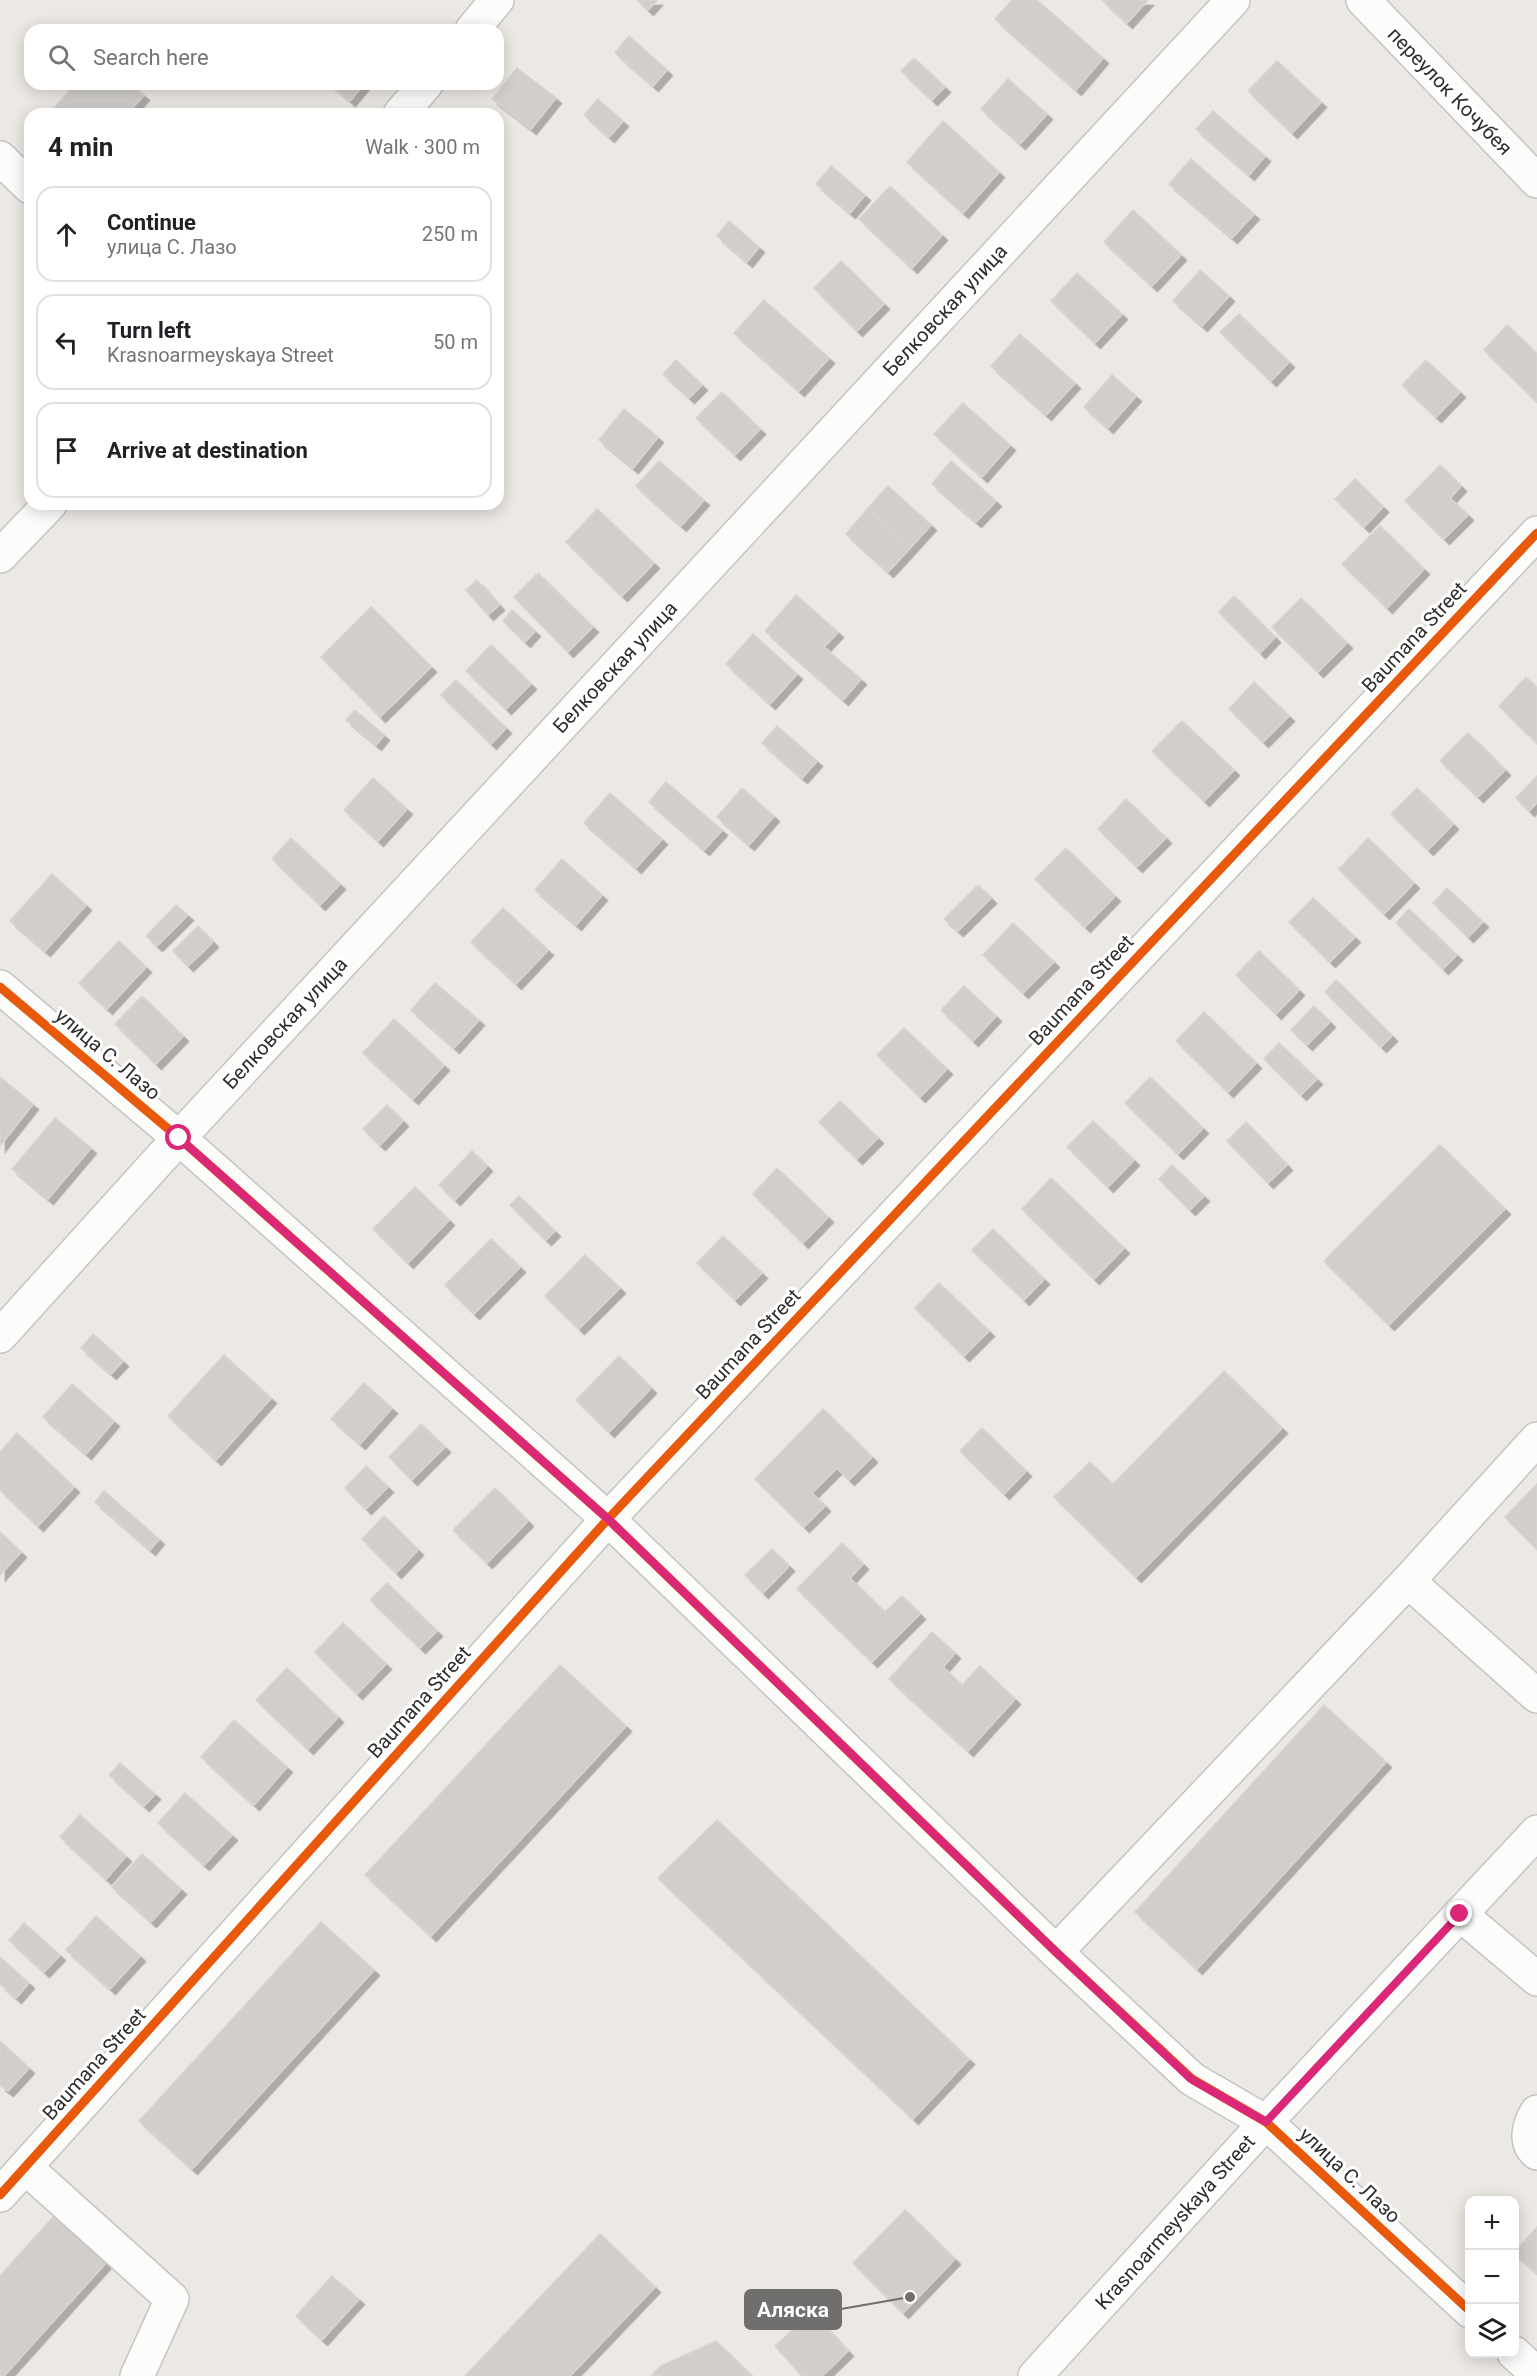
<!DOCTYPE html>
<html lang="en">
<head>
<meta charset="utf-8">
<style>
	:root { --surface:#fff; --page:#f2f2f2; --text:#202124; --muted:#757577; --line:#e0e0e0 }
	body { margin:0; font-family:Roboto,sans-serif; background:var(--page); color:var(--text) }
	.controls { position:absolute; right:18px; bottom:18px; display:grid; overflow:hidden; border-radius:12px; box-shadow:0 3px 15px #0003 }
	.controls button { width:54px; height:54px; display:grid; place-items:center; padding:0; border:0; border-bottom:2px solid var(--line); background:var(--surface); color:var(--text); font:30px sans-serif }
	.stop { position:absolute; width:18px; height:18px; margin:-14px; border:4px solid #db2777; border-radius:50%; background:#fff }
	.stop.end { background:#db2777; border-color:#fff; box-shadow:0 2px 6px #0008 }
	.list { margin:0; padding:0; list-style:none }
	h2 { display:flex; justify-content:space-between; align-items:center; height:78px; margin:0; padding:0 24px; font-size:26px }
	h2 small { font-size:20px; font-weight:400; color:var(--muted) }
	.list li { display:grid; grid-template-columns:39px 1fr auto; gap:18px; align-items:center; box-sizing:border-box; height:96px; margin:0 12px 12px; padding:0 12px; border:2px solid var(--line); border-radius:18px }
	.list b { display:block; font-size:22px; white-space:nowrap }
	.list p { margin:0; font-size:20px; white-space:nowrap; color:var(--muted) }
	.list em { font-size:20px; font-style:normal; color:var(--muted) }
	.icon { flex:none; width:33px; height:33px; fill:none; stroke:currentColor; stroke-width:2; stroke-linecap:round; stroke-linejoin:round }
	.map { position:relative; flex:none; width:1537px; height:2376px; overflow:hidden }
	.search { position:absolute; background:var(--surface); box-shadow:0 3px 15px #0003; left:24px; top:24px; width:480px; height:66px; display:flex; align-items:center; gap:15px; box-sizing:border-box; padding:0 21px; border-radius:18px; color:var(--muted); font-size:22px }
	.panel { position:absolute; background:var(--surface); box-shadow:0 3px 15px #0003; left:24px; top:108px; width:480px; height:402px; border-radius:18px }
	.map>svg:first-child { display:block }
	.building { fill:#d1cecb; stroke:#d7d4d0; stroke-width:1.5; filter:url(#shadow) }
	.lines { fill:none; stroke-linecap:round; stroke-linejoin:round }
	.minor-casing { stroke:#c5c4c5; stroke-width:36 }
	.minor { stroke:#fcfcfb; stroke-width:33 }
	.cycleway-casing { stroke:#fff; stroke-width:13 }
	.cycleway { stroke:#e8590c; stroke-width:9 }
	.route { stroke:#db2777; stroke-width:8 }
	.labels { text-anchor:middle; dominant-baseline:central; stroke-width:6; stroke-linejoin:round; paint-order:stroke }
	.street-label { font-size:20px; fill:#2e2e2e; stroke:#fff }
	.leader { fill:none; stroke:#706f6e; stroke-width:2 }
	.callout-dot { fill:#706f6e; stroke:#fff; stroke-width:2 }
	.callout { fill:#706f6e; stroke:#706f6e; stroke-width:2 }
	.callout-label { font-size:21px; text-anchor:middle; font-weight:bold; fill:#fff }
</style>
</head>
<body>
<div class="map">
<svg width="1537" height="2376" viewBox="0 0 1537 2376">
	<defs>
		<filter id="shadow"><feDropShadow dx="5.5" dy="5.5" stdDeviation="0" flood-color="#0004"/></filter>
	</defs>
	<rect width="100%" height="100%" fill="#ece8e4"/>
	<g class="building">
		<polygon points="637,0 657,0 648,10"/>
		<polygon points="1012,0 1037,0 1103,58 1076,90 995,19"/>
		<polygon points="1102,0 1148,0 1127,23"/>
		<polygon points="629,36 667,70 653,86 615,53"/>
		<polygon points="914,58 945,87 932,100 901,71"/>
		<polygon points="1277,61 1321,102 1292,133 1248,91"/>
		<polygon points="517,68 556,98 531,129 492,99"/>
		<polygon points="1008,79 1047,114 1020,144 981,109"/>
		<polygon points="75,84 131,84 144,95 127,114 64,114 55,107"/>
		<polygon points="330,84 364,84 350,101"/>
		<polygon points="598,99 623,121 609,137 584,115"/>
		<polygon points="1213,111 1265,156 1249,175 1196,129"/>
		<polygon points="943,121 999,172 963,213 907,162"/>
		<polygon points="1191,159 1254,214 1232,238 1169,184"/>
		<polygon points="831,166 865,195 850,213 816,184"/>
		<polygon points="890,186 942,235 912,268 859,219"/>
		<polygon points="1133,210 1181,255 1152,286 1104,242"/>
		<polygon points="729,221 759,247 747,262 717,236"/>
		<polygon points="841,261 884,304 857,331 814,288"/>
		<polygon points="1200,270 1229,296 1202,326 1173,301"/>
		<polygon points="1077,273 1122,314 1095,343 1051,301"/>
		<polygon points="764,300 829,358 799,391 734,333"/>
		<polygon points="1239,314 1289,362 1271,381 1220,332"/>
		<polygon points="1507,325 1537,354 1537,402 1484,350"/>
		<polygon points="1020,334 1075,383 1046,415 991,366"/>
		<polygon points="676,360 702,385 689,398 663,374"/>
		<polygon points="1426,360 1460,392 1436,417 1402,385"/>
		<polygon points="1112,375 1136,396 1108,428 1084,407"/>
		<polygon points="722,392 760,429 735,455 696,418"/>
		<polygon points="963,403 1010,445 982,477 934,434"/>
		<polygon points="624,409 658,437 633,468 599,440"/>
		<polygon points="659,461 704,500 681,526 636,486"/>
		<polygon points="951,461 996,501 976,522 932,484"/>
		<polygon points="1440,465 1461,486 1450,498 1468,515 1444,539 1405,501"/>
		<polygon points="1355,479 1383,507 1364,527 1335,499"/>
		<polygon points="888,486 931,525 911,547 868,508"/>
		<polygon points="868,508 911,547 888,572 846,534"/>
		<polygon points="597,509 654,563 622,596 566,542"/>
		<polygon points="1380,526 1424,569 1387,608 1342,564"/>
		<polygon points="538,573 593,627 568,652 514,597"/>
		<polygon points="477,580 499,605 488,615 466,590"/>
		<polygon points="796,595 838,632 824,647 861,679 843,700 765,631"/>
		<polygon points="1234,596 1275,637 1260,653 1219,612"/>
		<polygon points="1301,598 1347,643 1318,672 1272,627"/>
		<polygon points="371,607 431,667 380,717 321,657"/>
		<polygon points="512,610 535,631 525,642 503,621"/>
		<polygon points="753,634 797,674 770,704 726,664"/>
		<polygon points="491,645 531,684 506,709 466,671"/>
		<polygon points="1526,677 1537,688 1537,743 1499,706"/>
		<polygon points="456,680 506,728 491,744 441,695"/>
		<polygon points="1254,682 1289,716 1263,742 1229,709"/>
		<polygon points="355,710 384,735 376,745 346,720"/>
		<polygon points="1182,721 1234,770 1204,801 1152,751"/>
		<polygon points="777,726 817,761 802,778 762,743"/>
		<polygon points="1468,733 1505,770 1478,797 1440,761"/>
		<polygon points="1537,776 1537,802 1529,811 1516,798"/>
		<polygon points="373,778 407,809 378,841 344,810"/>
		<polygon points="666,782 722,830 704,850 649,802"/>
		<polygon points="742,788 774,816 749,845 717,817"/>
		<polygon points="1417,788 1453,824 1428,850 1391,814"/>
		<polygon points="610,793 662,839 636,868 584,823"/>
		<polygon points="1126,799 1166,838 1137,867 1098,829"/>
		<polygon points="291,838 340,884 320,905 272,859"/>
		<polygon points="1368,838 1414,883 1384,914 1339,869"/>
		<polygon points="1066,848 1115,896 1085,927 1035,879"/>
		<polygon points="562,859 602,895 576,925 535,890"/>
		<polygon points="52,874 86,905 45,951 10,921"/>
		<polygon points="978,885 991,898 958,931 944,919"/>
		<polygon points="1447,888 1483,922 1468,937 1433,903"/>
		<polygon points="1313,898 1355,937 1330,962 1289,922"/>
		<polygon points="176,905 188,915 157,946 146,936"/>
		<polygon points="503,908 548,950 516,984 471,942"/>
		<polygon points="1409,909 1457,955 1443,969 1396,923"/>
		<polygon points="1013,923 1054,962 1023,993 983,955"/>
		<polygon points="198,926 213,942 188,966 173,951"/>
		<polygon points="119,941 146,967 107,1009 79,983"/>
		<polygon points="1259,951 1299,990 1276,1014 1236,975"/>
		<polygon points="1336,980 1392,1036 1381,1047 1325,992"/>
		<polygon points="435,983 479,1020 454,1048 411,1010"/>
		<polygon points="964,986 996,1016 973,1041 941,1010"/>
		<polygon points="142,996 183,1036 156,1064 115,1024"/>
		<polygon points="1314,1006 1330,1022 1307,1045 1291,1030"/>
		<polygon points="1204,1012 1256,1063 1228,1092 1176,1041"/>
		<polygon points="394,1019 444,1065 413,1099 363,1053"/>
		<polygon points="904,1028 947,1069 920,1097 877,1055"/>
		<polygon points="1279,1043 1317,1079 1301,1095 1264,1059"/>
		<polygon points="0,1077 33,1104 0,1146"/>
		<polygon points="1150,1077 1203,1128 1178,1154 1125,1103"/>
		<polygon points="840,1101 878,1138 857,1159 819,1122"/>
		<polygon points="387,1105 403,1121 380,1145 363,1129"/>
		<polygon points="55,1118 91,1148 48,1199 12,1169"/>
		<polygon points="1093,1121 1134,1160 1108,1187 1067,1147"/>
		<polygon points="1246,1122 1287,1165 1268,1183 1227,1141"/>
		<polygon points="1440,1145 1505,1209 1389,1325 1324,1261"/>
		<polygon points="472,1151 487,1166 455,1200 439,1185"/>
		<polygon points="1172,1165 1204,1196 1190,1210 1159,1179"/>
		<polygon points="777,1168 828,1217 803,1243 753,1194"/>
		<polygon points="1051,1178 1124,1248 1094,1279 1022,1209"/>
		<polygon points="415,1187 449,1220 408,1263 373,1229"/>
		<polygon points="519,1196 555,1231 546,1240 510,1205"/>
		<polygon points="993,1229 1044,1279 1024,1300 972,1250"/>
		<polygon points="723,1236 762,1273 735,1300 697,1263"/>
		<polygon points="491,1239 520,1267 474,1314 445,1285"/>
		<polygon points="585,1255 620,1288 579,1329 545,1296"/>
		<polygon points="939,1283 989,1331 964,1356 915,1308"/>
		<polygon points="93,1334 123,1361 111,1374 81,1348"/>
		<polygon points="224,1355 271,1398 216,1460 168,1416"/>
		<polygon points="619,1356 651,1388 609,1432 576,1400"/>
		<polygon points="1224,1371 1282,1428 1136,1577 1054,1497 1090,1462 1113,1484"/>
		<polygon points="364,1383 392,1408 360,1444 331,1419"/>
		<polygon points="72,1384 114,1421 86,1454 43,1417"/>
		<polygon points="823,1409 872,1457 849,1480 837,1468 812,1493 825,1506 804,1527 755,1479"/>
		<polygon points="421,1424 445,1447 412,1480 389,1457"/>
		<polygon points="982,1428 1026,1471 1004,1494 960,1451"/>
		<polygon points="17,1433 74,1487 38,1526 0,1490 0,1452"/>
		<polygon points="366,1466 388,1487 366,1509 345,1488"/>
		<polygon points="1537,1484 1537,1549 1505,1517"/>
		<polygon points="495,1488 528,1521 487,1563 453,1530"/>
		<polygon points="104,1491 159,1539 150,1550 95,1502"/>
		<polygon points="384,1516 418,1550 396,1573 362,1539"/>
		<polygon points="0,1532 21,1552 0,1575"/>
		<polygon points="842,1543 863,1564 850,1578 885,1612 902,1596 920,1614 872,1662 797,1589"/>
		<polygon points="772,1549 789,1566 763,1593 745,1575"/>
		<polygon points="387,1583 437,1631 420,1648 370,1600"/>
		<polygon points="343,1623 386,1664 357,1694 315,1652"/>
		<polygon points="932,1632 955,1653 943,1667 962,1685 980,1666 1015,1699 968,1751 889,1679"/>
		<polygon points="560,1665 626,1726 431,1936 365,1875"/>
		<polygon points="287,1668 338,1717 308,1749 256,1700"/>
		<polygon points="1324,1705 1386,1762 1197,1969 1135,1912"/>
		<polygon points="234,1720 287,1767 254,1805 201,1757"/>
		<polygon points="120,1763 155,1794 144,1806 109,1775"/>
		<polygon points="185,1793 232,1835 204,1865 158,1823"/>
		<polygon points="80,1815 126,1856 106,1879 60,1837"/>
		<polygon points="717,1820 969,2059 913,2119 658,1878"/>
		<polygon points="142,1854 181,1889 151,1922 112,1887"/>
		<polygon points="96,1916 140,1956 110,1989 66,1950"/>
		<polygon points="321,1922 374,1970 192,2169 139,2121"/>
		<polygon points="24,1923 60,1955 44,1972 9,1940"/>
		<polygon points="0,1957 29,1983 16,1998 0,1984"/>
		<polygon points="0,2041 29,2068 8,2091 0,2085"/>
		<polygon points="61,2208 113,2255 4,2376 0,2376 0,2276"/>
		<polygon points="905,2210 955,2259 903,2313 853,2263"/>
		<polygon points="1537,2227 1537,2273 1514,2253"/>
		<polygon points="600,2234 655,2287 570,2376 465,2376"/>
		<polygon points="332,2276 359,2299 322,2340 296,2316"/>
		<polygon points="812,2312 848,2351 822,2376 802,2376 775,2346"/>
		<polygon points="716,2341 752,2376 651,2376 661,2366"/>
	</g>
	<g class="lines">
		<g class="minor-casing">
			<g id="minor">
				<polyline points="1363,0 1537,181"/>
				<polyline points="472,30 497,0"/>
				<polyline points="400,114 426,84"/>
				<polyline points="0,158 30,187"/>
				<polyline points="0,556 50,504"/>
				<polyline points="0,987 179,1138 608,1519 1056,1952 1192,2079 1266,2122 1470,2311"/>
				<polyline points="0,1336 179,1138 1233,0"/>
				<polyline points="1408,1581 1537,1696"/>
				<polyline points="1460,1914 1537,1979"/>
				<polyline points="1056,1952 1408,1581 1537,1439"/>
				<path d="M1537 2112C1529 2125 1524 2142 1537 2153"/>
				<polyline points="25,2167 172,2299 137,2376"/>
				<polyline points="0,2195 608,1519 1537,533"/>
				<polyline points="1514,2353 1537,2374"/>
				<polyline points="1035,2376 1266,2122 1537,1832"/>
			</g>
		</g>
		<use href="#minor" class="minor"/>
		<g class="cycleway-casing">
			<g id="cycleway">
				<polyline points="0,987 179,1138 608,1519 1056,1952 1192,2079 1266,2122 1470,2311"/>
				<polyline points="0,2195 608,1519 1537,533"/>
			</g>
		</g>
		<use href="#cycleway" class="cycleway"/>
	</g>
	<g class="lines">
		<polyline class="route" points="179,1138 608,1519 1056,1952 1191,2079 1266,2122 1460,1914"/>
	</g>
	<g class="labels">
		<g class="street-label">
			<text transform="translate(1450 91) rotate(46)">переулок Кочубея</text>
			<text transform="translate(945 310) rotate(-47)">Белковская улица</text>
			<text transform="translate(1414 637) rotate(-47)">Baumana Street</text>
			<text transform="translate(615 667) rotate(-47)">Белковская улица</text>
			<text transform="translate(1081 990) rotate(-47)">Baumana Street</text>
			<text transform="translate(285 1023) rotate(-47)">Белковская улица</text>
			<text transform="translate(108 1054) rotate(40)">улица С. Лазо</text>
			<text transform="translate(748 1344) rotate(-47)">Baumana Street</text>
			<text transform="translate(419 1702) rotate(-48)">Baumana Street</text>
			<text transform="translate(94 2064) rotate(-48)">Baumana Street</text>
			<text transform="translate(1350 2175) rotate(43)">улица С. Лазо</text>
			<text transform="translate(1175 2222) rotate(-48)">Krasnoarmeyskaya Street</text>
		</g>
	</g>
	<path class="leader" d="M910 2297L841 2309"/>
	<circle class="callout-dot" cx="910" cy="2297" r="6"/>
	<rect class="callout" x="745" y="2290" width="96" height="39" rx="6"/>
	<g class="callout-label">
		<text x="793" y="2317">Аляска</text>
	</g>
</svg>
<div class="controls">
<button>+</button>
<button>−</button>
<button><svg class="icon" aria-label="layers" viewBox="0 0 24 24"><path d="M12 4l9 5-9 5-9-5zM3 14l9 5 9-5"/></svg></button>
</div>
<div class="stop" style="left:179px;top:1138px"></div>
<div class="stop end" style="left:1460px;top:1914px"></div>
<div class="search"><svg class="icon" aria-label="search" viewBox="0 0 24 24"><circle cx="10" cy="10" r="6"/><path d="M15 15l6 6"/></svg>Search here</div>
<section class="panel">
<h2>4 min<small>Walk · 300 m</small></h2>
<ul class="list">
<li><svg class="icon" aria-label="ahead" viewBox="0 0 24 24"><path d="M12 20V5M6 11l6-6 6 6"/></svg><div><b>Continue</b><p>улица С. Лазо</p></div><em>250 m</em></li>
<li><svg class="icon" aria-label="left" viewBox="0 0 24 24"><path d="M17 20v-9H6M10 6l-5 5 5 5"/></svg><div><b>Turn left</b><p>Krasnoarmeyskaya Street</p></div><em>50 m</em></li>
<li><svg class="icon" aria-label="arrive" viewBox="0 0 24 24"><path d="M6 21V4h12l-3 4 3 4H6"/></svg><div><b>Arrive at destination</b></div></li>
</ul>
</section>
</div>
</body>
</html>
